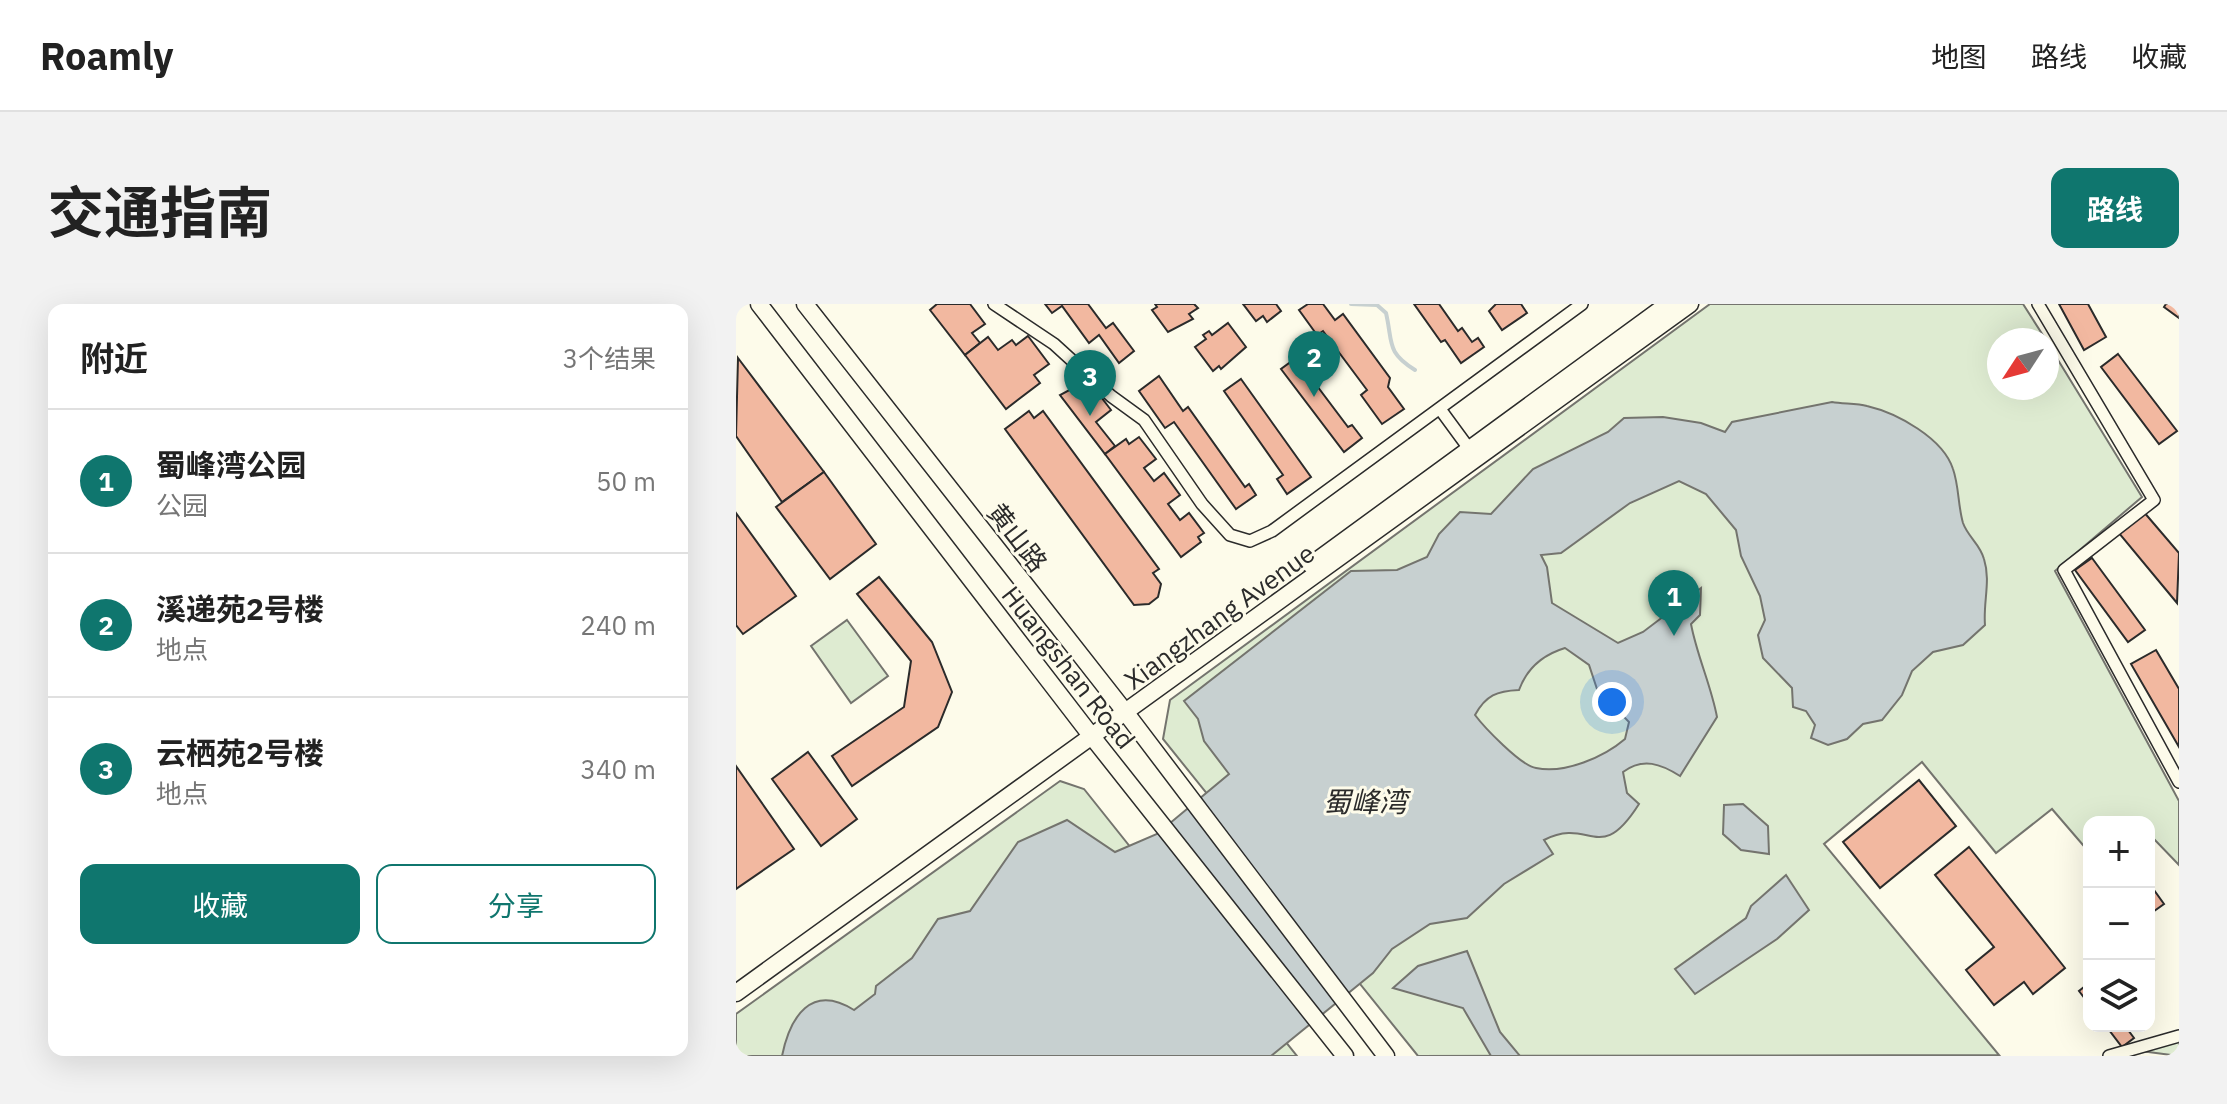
<!DOCTYPE html>
<html lang="zh">
<head>
<meta charset="utf-8">
<style>
	:root { --surface:#fff; --page:#f2f2f2; --text:#222; --muted:#767676; --line:#e0e0e0; --accent:#0f766e }
	body { margin:0; font-family:"IBM Plex Sans","Noto Sans SC",sans-serif; background:var(--page); color:var(--text) }
	.controls { position:absolute; right:24px; bottom:24px; display:grid; overflow:hidden; border-radius:16px; box-shadow:0 8px 32px #0002 }
	.controls button { width:72px; height:72px; display:grid; place-items:center; padding:0; border:0; border-bottom:2px solid var(--line); background:var(--surface); color:var(--text); font:40px sans-serif }
	.compass { position:absolute; left:1251px; top:24px; width:72px; height:72px; border-radius:50%; background:var(--surface); box-shadow:0 8px 32px #0002; rotate:234deg }
	.you { position:absolute; left:876px; top:398px; width:28px; height:28px; margin:-20px; border:6px solid #fff; border-radius:50%; background:#1a73e8; box-shadow:0 0 0 12px #1a73e833 }
	.badge { display:grid; place-items:center; width:52px; height:52px; border-radius:50%; background:var(--accent); color:#fff; font-size:26px; font-weight:700 }
	.pin { position:absolute; translate:-50% -66px; filter:drop-shadow(0 2px 4px #0008) }
	.pin::after { content:''; position:absolute; top:42px; width:28px; height:24px; background:inherit; clip-path:polygon(0 0,100% 0,50% 100%) }
	.list { margin:0; padding:0; list-style:none }
	h2 { display:flex; justify-content:space-between; align-items:center; height:104px; margin:0; padding:0 32px; font-size:34px }
	h2 small { font-size:26px; font-weight:400; color:var(--muted) }
	.list li { display:grid; grid-template-columns:52px 1fr auto; gap:24px; align-items:center; box-sizing:border-box; height:144px; padding:0 32px; border-top:2px solid var(--line) }
	.list b { display:block; font-size:30px; white-space:nowrap }
	.list p { margin:0; font-size:26px; white-space:nowrap; color:var(--muted) }
	.list em { font-size:26px; font-style:normal; color:var(--muted) }
	.actions { display:flex; gap:16px; padding:24px 32px }
	.actions a { flex:1; padding:18px 0; border:2px solid var(--accent); border-radius:16px; text-align:center; font-size:28px; color:var(--accent) }
	.actions .main { background:var(--accent); color:#fff }
	.icon { flex:none; width:44px; height:44px; fill:none; stroke:currentColor; stroke-width:2; stroke-linecap:round; stroke-linejoin:round }
	.map { position:relative; flex:none; width:1443px; height:752px; overflow:hidden; border-radius:16px }
	header { display:flex; align-items:center; gap:48px; box-sizing:border-box; height:112px; padding:0 40px; background:var(--surface); border-bottom:2px solid var(--line) }
	header strong { font-size:38px }
	nav { display:flex; gap:44px; margin-inline-start:auto; font-size:28px }
	.intro { display:flex; align-items:center; justify-content:space-between; box-sizing:border-box; height:192px; padding:0 48px }
	h1 { margin:0; font-size:56px }
	.button { padding:20px 36px; border-radius:16px; background:var(--accent); color:#fff; font-size:28px; font-weight:700 }
	main { display:flex; gap:48px; padding:0 48px }
	aside { flex:1; background:var(--surface); border-radius:16px; box-shadow:0 8px 32px #0002 }
	.map>svg:first-child { display:block }
	.green { fill:#deebd1; stroke:#74746e; stroke-width:2 }
	.water { fill:#c7d0d0; stroke:#74746e; stroke-width:2; fill-rule:evenodd }
	.lines { fill:none; stroke-linecap:round; stroke-linejoin:round }
	.stream { stroke:#c7d0d0; stroke-width:4 }
	.building { fill:#f2b8a0; stroke:#2b2b2b; stroke-width:2 }
	.street-casing { stroke:#2b2b2b; stroke-width:14 }
	.secondary-casing { stroke:#2b2b2b; stroke-width:19 }
	.primary-casing { stroke:#2b2b2b; stroke-width:19 }
	.street { stroke:#fdfbea; stroke-width:11 }
	.secondary { stroke:#fdfbea; stroke-width:16 }
	.primary { stroke:#fdfbea; stroke-width:16 }
	.labels { text-anchor:middle; dominant-baseline:central; stroke-width:6; stroke-linejoin:round; paint-order:stroke }
	.street-label { font-size:26px; fill:#2b2b2b; stroke:#fdfbea }
	.water-label { font-size:28px; font-style:italic; fill:#2b2b2b; stroke:#fdfbea }
</style>
</head>
<body>
<header>
<strong>Roamly</strong>
<nav><a>地图</a><a>路线</a><a>收藏</a></nav>
</header>
<div class="intro"><h1>交通指南</h1><a class="button">路线</a></div>
<main>
<aside>
<h2>附近<small>3个结果</small></h2>
<ul class="list">
<li><span class="badge">1</span><div><b>蜀峰湾公园</b><p>公园</p></div><em>50 m</em></li>
<li><span class="badge">2</span><div><b>溪递苑2号楼</b><p>地点</p></div><em>240 m</em></li>
<li><span class="badge">3</span><div><b>云栖苑2号楼</b><p>地点</p></div><em>340 m</em></li>
</ul>
<div class="actions"><a class="main">收藏</a><a>分享</a></div>
</aside>
<div class="map">
<svg width="1443" height="752" viewBox="0 0 1443 752">
	<rect width="100%" height="100%" fill="#fdfbea"/>
	<g class="green">
		<polygon points="974,0 1287,0 1310,36 1263,36 1263,84 1311,84 1311,38 1406,193 1319,267 1443,497 1443,561 1418,535 1413,538 1413,518 1353,518 1353,548 1316,505 1260,549 1186,458 1088,540 1263,751 682,752 427,435 434,396"/>
		<polygon points="111,316 152,372 115,399 75,342"/>
		<polygon points="324,477 348,485 561,752 0,752 0,710"/>
		<polygon points="1443,732 1443,752 1397,746"/>
	</g>
	<g class="water">
		<path d="M1096 98C1107 100 1121 99 1131 102 1161 109 1207 134 1217 165 1223 182 1222 202 1227 219 1232 233 1244 240 1248 255 1255 277 1247 298 1249 321L1227 341 1197 348 1176 367 1166 391 1146 416 1127 420 1111 435 1092 441 1075 434 1079 421 1070 407 1057 403 1056 384 1027 354 1022 331 1029 316 1024 292 1005 252 1000 226 970 190 943 177 894 199 825 249 805 251 811 263 816 299 882 339 907 328 965 284 964 311 955 320C961 352 975 381 981 413L944 472C925 460 907 453 887 468L891 489 903 500C863 563 855 512 808 536L817 550 768 580 731 614 694 620 656 645 637 669 535 752H46C54 713 75 679 118 706L139 690 140 682 176 654 202 615 234 607 282 538 331 516 379 548 421 530 493 470 468 437 462 415 448 397 615 267 661 266 691 253 703 230 724 208 755 210 797 165 872 128 888 114 927 113 965 119 989 128 996 118ZM829 344 853 361 861 385 893 418 889 435C868 453 829 470 800 464 785 462 748 423 739 411 750 391 761 387 783 386 791 364 806 351 829 344Z"/>
		<polygon points="1007,500 1032,522 1033,550 1005,546 987,530 988,501"/>
		<polygon points="1050,571 1073,606 1041,635 959,690 939,665 1010,614 1015,602"/>
		<polygon points="731,647 764,728 784,752 755,752 727,704 657,684 682,662"/>
	</g>
	<g class="lines">
		<path class="stream" d="M615 0 641 1 650 9C657 39 650 48 679 66"/>
	</g>
	<g class="building">
		<polygon points="201,0 234,0 249,20 236,29 244,39 229,51 194,6"/>
		<polygon points="309,0 352,0 370,24 377,19 398,47 383,59 363,31 353,39 326,2 316,9"/>
		<polygon points="419,0 458,0 462,4 453,10 457,15 432,28 416,6 421,3"/>
		<polygon points="507,0 540,0 545,7 531,18 527,12 520,17"/>
		<polygon points="572,0 587,0 599,16 607,10 654,74 652,83 668,105 646,120 625,91 631,86 587,27 581,31 563,6"/>
		<polygon points="678,0 703,0 722,27 726,24 736,38 742,34 748,43 725,59 709,36 705,38"/>
		<polygon points="760,0 785,0 791,9 766,26 753,7"/>
		<polygon points="1323,0 1352,0 1370,33 1348,46"/>
		<polygon points="1430,0 1443,0 1443,14 1428,3"/>
		<polygon points="492,19 510,43 485,65 483,62 477,67 459,43 470,35 467,31 473,27 476,31"/>
		<polygon points="292,32 313,60 298,71 304,79 270,105 229,51 252,33 262,46 276,36 280,41"/>
		<polygon points="1382,50 1441,127 1423,140 1365,63"/>
		<polygon points="2,54 88,168 46,198 0,132"/>
		<polygon points="560,54 612,123 616,121 626,134 608,148 545,65"/>
		<polygon points="423,72 447,107 452,103 509,183 513,180 520,191 500,205 438,118 429,124 403,87"/>
		<polygon points="505,75 575,173 551,190 541,175 547,171 488,87"/>
		<polygon points="352,76 375,106 360,118 379,142 369,150 324,91"/>
		<polygon points="293,107 298,114 307,107 423,265 417,269 425,280 422,293 413,300 398,301 269,125"/>
		<polygon points="403,133 420,155 408,164 418,177 428,169 444,191 432,200 444,216 453,209 468,229 462,233 465,238 445,253 369,150 390,135 393,140"/>
		<polygon points="88,168 140,240 94,275 40,203"/>
		<polygon points="1407,207 1443,249 1441,299 1382,228"/>
		<polygon points="0,209 60,292 7,330 0,321"/>
		<polygon points="1356,254 1409,326 1392,338 1339,266"/>
		<polygon points="143,273 196,338 216,388 202,423 116,482 96,452 168,403 175,357 121,290"/>
		<polygon points="1420,346 1443,385 1443,443 1395,360"/>
		<polygon points="72,448 121,515 85,542 36,475"/>
		<polygon points="0,462 58,545 0,585"/>
		<polygon points="1183,476 1220,522 1144,584 1107,538"/>
		<polygon points="1233,543 1329,664 1297,690 1288,678 1258,701 1230,666 1258,643 1199,571"/>
		<polygon points="1413,579 1428,600 1414,610 1413,609"/>
		<polygon points="1353,679 1353,700 1343,687"/>
		<polygon points="1370,722 1389,722 1398,734 1386,743"/>
	</g>
	<g class="lines">
		<g class="street-casing">
			<g id="street">
				<polyline points="258,0 318,40 375,92 408,116 466,200 494,231 514,237 536,227 846,0"/>
				<polyline points="1302,0 1418,196 1328,266 1443,478"/>
				<polyline points="704,105 737,150"/>
				<polyline points="1373,752 1443,732"/>
			</g>
		</g>
		<g class="secondary-casing">
			<g id="secondary">
				<polyline points="575,261 932,0"/>
				<polyline points="0,689 954,0"/>
			</g>
		</g>
		<g class="primary-casing">
			<g id="primary">
				<polyline points="23,0 350,425 609,752"/>
				<polyline points="69,0 390,409 650,752"/>
			</g>
		</g>
		<use href="#street" class="street"/>
		<use href="#secondary" class="secondary"/>
		<use href="#primary" class="primary"/>
	</g>
	<g class="labels">
		<g class="street-label">
			<text transform="translate(282 233) rotate(52)">黄山路</text>
			<text transform="translate(483 312) rotate(-36)">Xiangzhang Avenue</text>
			<text transform="translate(333 363) rotate(52)">Huangshan Road</text>
		</g>
		<g class="water-label">
			<text x="629" y="497">蜀峰湾</text>
		</g>
	</g>
</svg>
<div class="controls">
<button>+</button>
<button>−</button>
<button><svg class="icon" aria-label="layers" viewBox="0 0 24 24"><path d="M12 4l9 5-9 5-9-5zM3 14l9 5 9-5"/></svg></button>
</div>
<svg class="compass" viewBox="-18 -18 36 36"><path d="M0-13l5 13h-10z" fill="#e53935"/><path d="M0 13l5-13h-10z" fill="#767676"/></svg>
<div class="you"></div>
<div class="pin badge" style="left:938px;top:332px">1</div>
<div class="pin badge" style="left:578px;top:93px">2</div>
<div class="pin badge" style="left:354px;top:112px">3</div>
</div>
</main>
</body>
</html>
